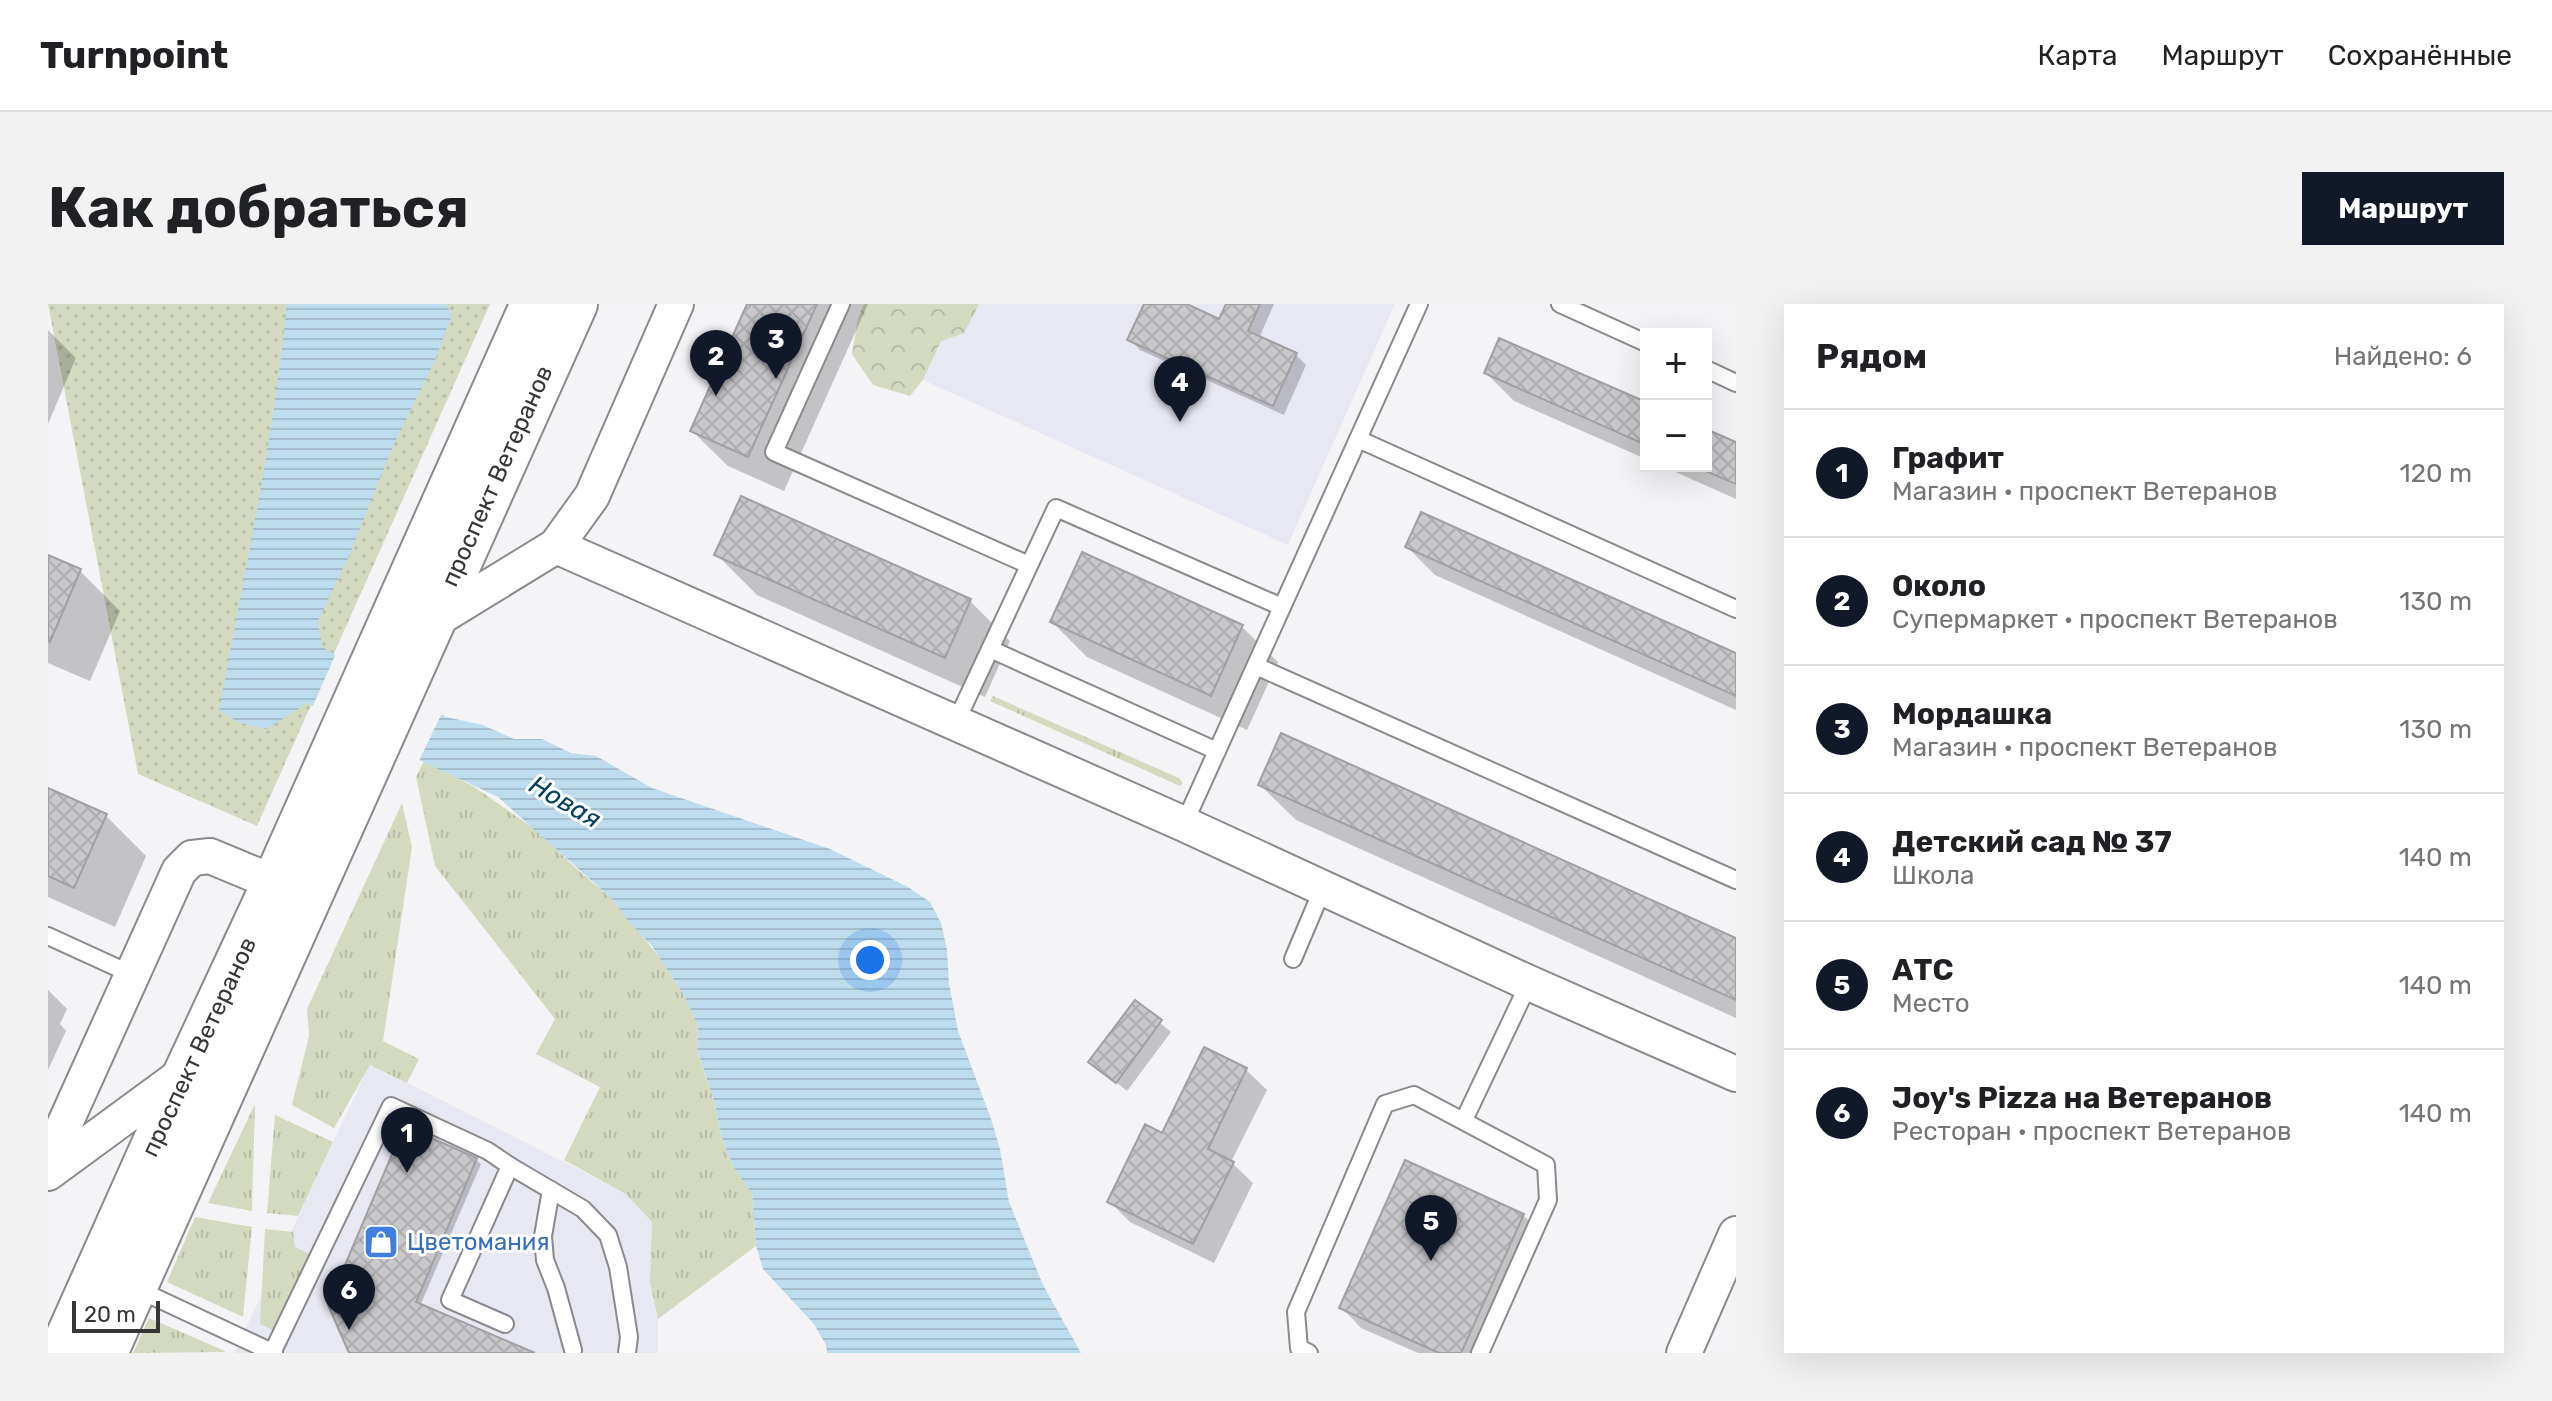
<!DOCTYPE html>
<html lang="ru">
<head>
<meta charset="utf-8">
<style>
	:root { --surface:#fff; --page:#f2f2f2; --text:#202124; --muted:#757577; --line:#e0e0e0; --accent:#111827 }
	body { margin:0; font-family:Rubik,sans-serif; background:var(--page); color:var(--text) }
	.controls { position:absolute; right:24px; top:24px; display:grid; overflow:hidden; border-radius:0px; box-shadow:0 8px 32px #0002 }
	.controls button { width:72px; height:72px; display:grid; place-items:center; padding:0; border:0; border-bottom:2px solid var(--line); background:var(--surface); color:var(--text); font:40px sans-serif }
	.scale { position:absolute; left:24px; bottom:20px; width:88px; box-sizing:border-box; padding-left:8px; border:4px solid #363637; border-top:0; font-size:22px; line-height:28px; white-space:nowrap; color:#363637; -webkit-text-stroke:6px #fff; paint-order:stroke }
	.you { position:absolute; left:822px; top:656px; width:28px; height:28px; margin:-20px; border:6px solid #fff; border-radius:50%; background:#1a73e8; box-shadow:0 0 0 12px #1a73e833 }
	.badge { display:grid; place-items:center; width:52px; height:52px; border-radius:50%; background:var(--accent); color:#fff; font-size:26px; font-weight:700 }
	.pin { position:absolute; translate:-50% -66px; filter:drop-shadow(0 2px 4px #0008) }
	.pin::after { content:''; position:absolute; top:42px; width:28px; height:24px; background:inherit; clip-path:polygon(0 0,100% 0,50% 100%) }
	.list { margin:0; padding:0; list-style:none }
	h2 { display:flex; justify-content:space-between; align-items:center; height:104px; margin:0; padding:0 32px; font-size:34px }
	h2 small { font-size:26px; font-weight:400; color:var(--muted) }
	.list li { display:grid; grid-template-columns:52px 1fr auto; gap:24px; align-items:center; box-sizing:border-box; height:128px; padding:0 32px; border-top:2px solid var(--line) }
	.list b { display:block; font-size:30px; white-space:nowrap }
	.list p { margin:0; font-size:26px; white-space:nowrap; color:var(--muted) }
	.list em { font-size:26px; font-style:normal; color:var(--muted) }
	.map { position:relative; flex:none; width:1688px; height:1049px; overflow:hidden; border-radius:0px }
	header { display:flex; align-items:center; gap:48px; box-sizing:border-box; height:112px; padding:0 40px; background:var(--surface); border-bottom:2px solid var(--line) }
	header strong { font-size:38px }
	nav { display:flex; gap:44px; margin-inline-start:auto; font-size:28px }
	.intro { display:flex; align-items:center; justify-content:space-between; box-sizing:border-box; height:192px; padding:0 48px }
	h1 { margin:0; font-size:56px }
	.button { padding:20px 36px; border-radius:0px; background:var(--accent); color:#fff; font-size:28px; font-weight:700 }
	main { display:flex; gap:48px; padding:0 48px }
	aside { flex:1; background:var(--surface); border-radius:0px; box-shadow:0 8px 32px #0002 }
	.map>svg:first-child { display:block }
	.built { fill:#e8e8f3 }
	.grass { fill:url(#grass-tufts) }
	.forest { fill:url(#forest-crowns) }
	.park { fill:url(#park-dots) }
	.water { fill:url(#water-rules) }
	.pier { fill:#f4f4f7 }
	.shadow { fill:#0003 }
	.building { fill:url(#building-cross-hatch); stroke:#a0a0a2; stroke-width:2 }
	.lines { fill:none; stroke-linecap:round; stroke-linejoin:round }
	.lane-casing { stroke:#8a8a8d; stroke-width:20 }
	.street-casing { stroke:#8a8a8d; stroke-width:38 }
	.secondary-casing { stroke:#8a8a8d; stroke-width:48 }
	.lane { stroke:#fff; stroke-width:16 }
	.street { stroke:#fff; stroke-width:34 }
	.secondary { stroke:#fff; stroke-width:44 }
	.labels { text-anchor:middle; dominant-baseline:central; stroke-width:6; stroke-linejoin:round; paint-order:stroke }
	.street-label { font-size:24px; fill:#363637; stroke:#fff }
	.shop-label { font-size:24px; fill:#366cbe; stroke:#fff; text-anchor:start }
	.water-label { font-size:26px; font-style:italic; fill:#04425c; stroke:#fff }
</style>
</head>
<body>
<header>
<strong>Turnpoint</strong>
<nav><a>Карта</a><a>Маршрут</a><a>Сохранённые</a></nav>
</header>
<div class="intro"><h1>Как добраться</h1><a class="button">Маршрут</a></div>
<main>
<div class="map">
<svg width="1688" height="1049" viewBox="0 0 1688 1049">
	<defs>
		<pattern id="grass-tufts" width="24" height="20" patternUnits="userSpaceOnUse" patternTransform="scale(2)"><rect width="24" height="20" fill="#d4dabf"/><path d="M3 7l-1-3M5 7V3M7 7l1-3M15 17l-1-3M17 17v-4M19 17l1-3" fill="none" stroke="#b7bca5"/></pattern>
		<pattern id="forest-crowns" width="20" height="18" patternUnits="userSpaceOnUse" patternTransform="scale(2)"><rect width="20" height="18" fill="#d4dabf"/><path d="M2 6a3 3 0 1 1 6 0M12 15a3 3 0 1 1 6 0" fill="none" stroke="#b7bca5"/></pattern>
		<pattern id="park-dots" width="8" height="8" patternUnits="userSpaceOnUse" patternTransform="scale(2)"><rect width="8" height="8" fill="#d4dabf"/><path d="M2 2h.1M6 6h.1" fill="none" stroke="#b7bca5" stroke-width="1.8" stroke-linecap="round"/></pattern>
		<pattern id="water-rules" width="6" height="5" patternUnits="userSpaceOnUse" patternTransform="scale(2)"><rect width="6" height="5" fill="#bddcee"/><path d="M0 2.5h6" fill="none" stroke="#a3bdcd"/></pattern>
		<pattern id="building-cross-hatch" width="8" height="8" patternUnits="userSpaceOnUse" patternTransform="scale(2)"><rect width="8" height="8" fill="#c9c9cc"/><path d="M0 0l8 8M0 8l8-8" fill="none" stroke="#adadb0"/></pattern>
	</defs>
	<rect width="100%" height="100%" fill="#f4f4f7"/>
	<g class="built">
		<polygon points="910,0 1347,0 1240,241 875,76"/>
		<polygon points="322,760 579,890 604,918 602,978 610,1015 610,1049 186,1049"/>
	</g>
	<g class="grass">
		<polygon points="945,392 1131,474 1135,479 1132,482 942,397"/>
		<polygon points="376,457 425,482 488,526 531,567 564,595 616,659 637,693 650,722 649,746 667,800 673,831 685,862 704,890 708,942 610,1015 602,978 604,918 578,890 516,856 552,783 488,750 507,715 387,562 368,473"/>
		<polygon points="354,499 364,543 335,737 371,755 359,779 322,761 286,824 244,801 261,732 259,705"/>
		<polygon points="207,800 204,907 160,899"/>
		<polygon points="227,811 285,838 250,912 219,909"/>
		<polygon points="147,913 204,923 195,1013 119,978"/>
		<polygon points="217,925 245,928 247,943 263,951 227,1027 212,1020"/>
		<polygon points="101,1014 177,1047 177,1048 85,1049"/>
	</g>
	<polygon class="forest" points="816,0 931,0 916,29 893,37 875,76 862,92 825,81 804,50 810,14"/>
	<polygon class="park" points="0,0 442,0 209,522 90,470"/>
	<path class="water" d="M239 0H398L404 11 386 59 346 140 300 254 270 317 274 343 398 413 435 421 466 435H494L523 449 548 452 604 484 782 545 860 583 882 598 893 619 899 646 901 679 910 727 943 815 952 845 961 898 995 981 1033 1049H779L778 1041 766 1020 715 965 708 942 704 890 685 862 673 831 667 800 649 745 650 722 637 693 604 642 582 619 564 595 450 493 331 437 259 399 219 425 192 419 171 407C196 272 225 137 239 0Z"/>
	<polygon class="pier" points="289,347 395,407 370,459 329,441 263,406"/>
	<g class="shadow">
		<polygon points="701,0 820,0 736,187 680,162 644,127"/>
		<polygon points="1098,0 1134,0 1172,18 1180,0 1226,0 1211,34 1248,51 1258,61 1236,111 1092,46 1082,35"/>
		<polygon points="0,26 28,54 0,120"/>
		<polygon points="1438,69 1598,100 1598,155 1466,97"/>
		<polygon points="1658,127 1688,140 1688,195 1614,162 1658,162"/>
		<polygon points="1359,243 1688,351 1688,406 1387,271"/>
		<polygon points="669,251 922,297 962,337 937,393 709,291"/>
		<polygon points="0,254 32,267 72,307 42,377 0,359"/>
		<polygon points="1004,318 1194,323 1230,358 1199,426 1039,353"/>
		<polygon points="1212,481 1688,637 1688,714 1248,516"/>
		<polygon points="0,486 58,512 98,552 67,623 0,593"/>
		<polygon points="0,686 19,705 12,720 18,727 0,766"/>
		<polygon points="1088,699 1123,728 1079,787 1043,758"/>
		<polygon points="1157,746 1198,766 1219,786 1183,858 1205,879 1166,959 1082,918 1061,897 1115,832"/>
		<polygon points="357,825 428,856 433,860 372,1002 482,1049 303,1049"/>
		<polygon points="1475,911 1495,932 1442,1049 1370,1049 1313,1024 1293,1003"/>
	</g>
	<g class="building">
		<polygon points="699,0 769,0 700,153 642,127"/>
		<polygon points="1096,0 1139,0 1171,15 1178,0 1212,0 1200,27 1249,49 1225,102 1079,36"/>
		<polygon points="1451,34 1598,98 1598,141 1436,69"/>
		<polygon points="1658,125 1688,138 1688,180 1646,162 1658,162"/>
		<polygon points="693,192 923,295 897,354 666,251"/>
		<polygon points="1373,208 1688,349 1688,392 1357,243"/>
		<polygon points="1034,248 1195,321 1163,392 1002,318"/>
		<polygon points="0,251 33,265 2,338 0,337"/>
		<polygon points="1233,429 1688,634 1688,696 1210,481"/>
		<polygon points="0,484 59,510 26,584 0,572"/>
		<polygon points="1087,696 1114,716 1068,779 1040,758"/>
		<polygon points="1156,743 1199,764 1160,845 1186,858 1145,940 1059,898 1097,820 1114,829"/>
		<polygon points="356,822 429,854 368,998 487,1049 301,1049 280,1001"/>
		<polygon points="1357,856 1476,910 1413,1049 1391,1049 1291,1004"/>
	</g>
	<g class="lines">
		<g class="lane-casing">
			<g id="lane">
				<polyline points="793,0 726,148 981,261"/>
				<polyline points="1512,0 1598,39"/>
				<polyline points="1658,65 1688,79"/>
				<polyline points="1310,135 1688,305"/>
				<polyline points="942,345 1169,447"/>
				<polyline points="1208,362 1688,576"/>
				<polyline points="908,418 1008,204 1234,303"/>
				<polyline points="1136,520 1371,0"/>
				<polyline points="0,632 83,670"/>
				<polyline points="1245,655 1275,584"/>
				<polyline points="1416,816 1481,679"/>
				<polyline points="462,862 535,905 560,931 570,963 581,1033 579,1049"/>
				<polyline points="503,886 495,932 497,956 508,984 525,1046"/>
				<polyline points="87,984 226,1049"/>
				<polyline points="225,1047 343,802 440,847 462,862 402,996 457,1020"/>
				<polyline points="1261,1049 1251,1044 1248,1008 1337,800 1366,791 1498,861 1500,896 1432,1049"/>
			</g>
		</g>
		<g class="street-casing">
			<g id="street">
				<polyline points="508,242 1136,520 1481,679 1688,770"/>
				<polyline points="384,318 508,242 544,192 628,0"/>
				<polyline points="0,857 131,567 144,554 162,552 249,588"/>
				<polyline points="0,869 139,767"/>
				<polyline points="1636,1049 1688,930"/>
			</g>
		</g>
		<g class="secondary-casing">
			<g id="secondary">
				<polyline points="13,1049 139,767 227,578 485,0"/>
				<polyline points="57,1049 527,0"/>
			</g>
		</g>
		<use href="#lane" class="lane"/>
		<use href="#street" class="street"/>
		<use href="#secondary" class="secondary"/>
	</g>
	<defs>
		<g id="shop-square" transform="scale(1.8)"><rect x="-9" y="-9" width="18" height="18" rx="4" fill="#3f7fe0" stroke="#fff"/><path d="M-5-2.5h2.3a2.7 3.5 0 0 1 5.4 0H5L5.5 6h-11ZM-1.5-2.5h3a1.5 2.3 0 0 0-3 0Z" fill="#fff"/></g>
	</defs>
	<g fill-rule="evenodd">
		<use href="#shop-square" x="333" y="938"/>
	</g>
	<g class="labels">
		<g class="street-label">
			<text transform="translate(449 172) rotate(-66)">проспект Ветеранов</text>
			<text transform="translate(151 743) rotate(-65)">проспект Ветеранов</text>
		</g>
		<g class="shop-label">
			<text x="359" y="938">Цветомания</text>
		</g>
		<g class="water-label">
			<text transform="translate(517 498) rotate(30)">Новая</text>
		</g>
	</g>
</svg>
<div class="controls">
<button>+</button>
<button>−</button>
</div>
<div class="scale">20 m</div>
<div class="you"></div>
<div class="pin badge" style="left:359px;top:869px">1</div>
<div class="pin badge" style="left:668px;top:92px">2</div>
<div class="pin badge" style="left:728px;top:75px">3</div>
<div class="pin badge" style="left:1132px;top:118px">4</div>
<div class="pin badge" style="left:1383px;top:957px">5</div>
<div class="pin badge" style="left:301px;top:1026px">6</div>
</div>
<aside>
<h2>Рядом<small>Найдено: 6</small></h2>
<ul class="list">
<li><span class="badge">1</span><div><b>Графит</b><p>Магазин · проспект Ветеранов</p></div><em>120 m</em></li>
<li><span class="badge">2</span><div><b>Около</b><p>Супермаркет · проспект Ветеранов</p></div><em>130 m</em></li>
<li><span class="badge">3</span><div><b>Мордашка</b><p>Магазин · проспект Ветеранов</p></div><em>130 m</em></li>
<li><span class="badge">4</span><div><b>Детский сад № 37</b><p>Школа</p></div><em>140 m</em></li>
<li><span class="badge">5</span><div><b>АТС</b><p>Место</p></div><em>140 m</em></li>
<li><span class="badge">6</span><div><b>Joy's Pizza на Ветеранов</b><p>Ресторан · проспект Ветеранов</p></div><em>140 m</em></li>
</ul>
</aside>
</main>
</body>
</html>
